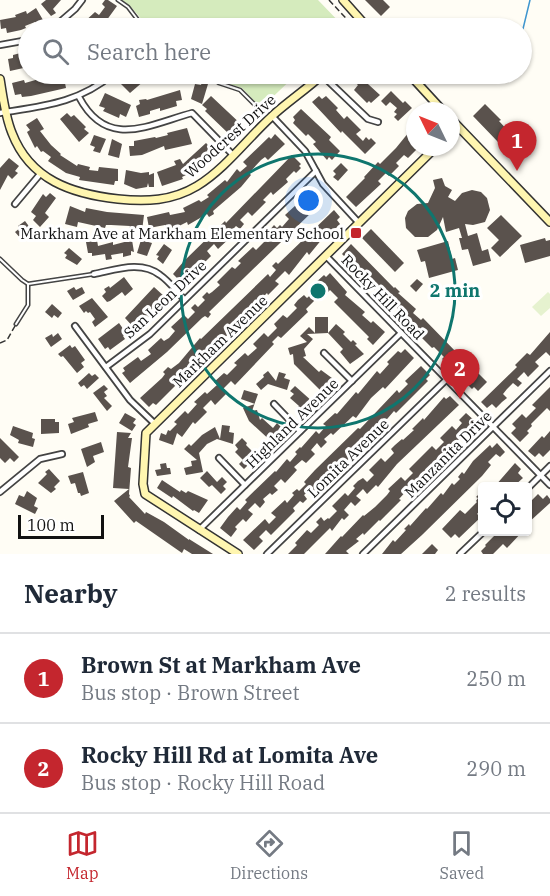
<!DOCTYPE html>
<html lang="en">
<head>
<meta charset="utf-8">
<style>
	:root { --surface:#fff; --page:#f6f6f7; --text:#1f2937; --muted:#747a83; --line:#e0e1e3; --accent:#c4262e }
	body { margin:0; font-family:"IBM Plex Serif",serif; background:var(--page); color:var(--text) }
	.controls { position:absolute; right:18px; bottom:18px; display:grid; overflow:hidden; border-radius:6px; box-shadow:0 2px 4px #0004 }
	.controls button { width:54px; height:54px; display:grid; place-items:center; padding:0; border:0; border-bottom:2px solid var(--line); background:var(--surface); color:var(--text); font:30px sans-serif }
	.compass { position:absolute; left:406px; top:102px; width:54px; height:54px; border-radius:50%; background:var(--surface); box-shadow:0 2px 4px #0004; rotate:313deg }
	.scale { position:absolute; left:18px; bottom:15px; width:86px; box-sizing:border-box; padding-left:6px; border:3px solid #111; border-top:0; font-size:16px; line-height:21px; white-space:nowrap; color:#111; -webkit-text-stroke:4px #fff; paint-order:stroke }
	.you { position:absolute; left:309px; top:201px; width:21px; height:21px; margin:-15px; border:4px solid #fff; border-radius:50%; background:#1a73e8; box-shadow:0 0 0 9px #1a73e833 }
	.badge { display:grid; place-items:center; width:39px; height:39px; border-radius:50%; background:var(--accent); color:#fff; font-size:20px; font-weight:700 }
	.pin { position:absolute; translate:-50% -50px; filter:drop-shadow(0 2px 3px #0008) }
	.pin::after { content:''; position:absolute; top:32px; width:21px; height:18px; background:inherit; clip-path:polygon(0 0,100% 0,50% 100%) }
	.list { margin:0; padding:0; list-style:none }
	h2 { display:flex; justify-content:space-between; align-items:center; height:78px; margin:0; padding:0 24px; font-size:26px }
	h2 small { font-size:20px; font-weight:400; color:var(--muted) }
	.list li { display:grid; grid-template-columns:39px 1fr auto; gap:18px; align-items:center; box-sizing:border-box; height:90px; padding:0 24px; border-top:2px solid var(--line) }
	.list b { display:block; font-size:22px; white-space:nowrap }
	.list p { margin:0; font-size:20px; white-space:nowrap; color:var(--muted) }
	.list em { font-size:20px; font-style:normal; color:var(--muted) }
	.icon { flex:none; width:33px; height:33px; fill:none; stroke:currentColor; stroke-width:2; stroke-linecap:round; stroke-linejoin:round }
	.map { position:relative; flex:none; width:550px; height:554px; overflow:hidden }
	.search { position:absolute; background:var(--surface); box-shadow:0 2px 4px #0004; left:18px; right:18px; top:18px; height:66px; display:flex; align-items:center; gap:15px; box-sizing:border-box; padding:0 21px; border-radius:33px; color:var(--muted); font-size:22px }
	.sheet { height:258px; background:var(--surface) }
	nav { display:flex; justify-content:space-around; align-items:center; box-sizing:border-box; height:84px; border-top:2px solid var(--line); background:var(--surface); font-size:16px; color:var(--muted) }
	nav a { display:grid; justify-items:center; gap:3px }
	nav .on { color:var(--accent) }
	.map>svg:first-child { display:block }
	.green { fill:#d5ebbd }
	.pitch { fill:#e6f2cf }
	.lines { fill:none; stroke-linecap:round; stroke-linejoin:round }
	.stream { stroke:#3f96cf; stroke-width:1.5 }
	.building { fill:#5a524d }
	.lane-casing { stroke:#444; stroke-width:5 }
	.street-casing { stroke:#444; stroke-width:8 }
	.secondary-casing { stroke:#333; stroke-width:10 }
	.path { stroke:#333; stroke-width:1.5; stroke-dasharray:6 3; stroke-linecap:butt }
	.lane { stroke:#fff; stroke-width:2 }
	.street { stroke:#fff; stroke-width:4.5 }
	.secondary { stroke:#fff6b0; stroke-width:7 }
	.ring { fill:none; stroke:#0f766e; stroke-width:3 }
	.poi-dot { fill:#c4262e; stroke:#fff; stroke-width:2 }
	.labels { text-anchor:middle; dominant-baseline:central; stroke-width:6; stroke-linejoin:round; paint-order:stroke }
	.street-label { font-size:15px; fill:#111; stroke:#fff }
	.poi-label { font-size:15px; fill:#111; stroke:#fff; text-anchor:end }
	.centre { fill:#0f766e; stroke:#fff; stroke-width:3 }
	.ring-label { font-size:18px; text-anchor:middle; font-weight:bold; fill:#0f766e; stroke:#fff; stroke-width:6; stroke-linejoin:round; paint-order:stroke }
</style>
</head>
<body>
<div class="map">
<svg width="550" height="554" viewBox="0 0 550 554">
	<rect width="100%" height="100%" fill="#fffdf5"/>
	<g class="green">
		<polygon points="122,0 318,0 345,28 149,28 132,8"/>
		<polygon points="209,74 297,74 261,108 242,88 220,81"/>
	</g>
	<polygon class="pitch" points="548,292 550,294 550,308 541,316 532,307"/>
	<g class="lines">
		<polyline class="stream" points="522,33 530,0"/>
	</g>
	<g class="building">
		<polygon points="46,0 61,0 53,9 56,13 51,16 41,4"/>
		<polygon points="105,0 108,0 117,6 101,28 77,28 75,25 80,21 82,24 95,12 99,15 105,7 102,4"/>
		<polygon points="365,0 383,0 390,7 381,16"/>
		<polygon points="36,8 43,20 36,24 35,22 25,26 26,28 21,30 7,33 6,28 1,29 0,20 16,17 15,15 26,11 27,14"/>
		<polygon points="128,18 136,28 120,28 118,26"/>
		<polygon points="28,51 28,67 10,71 8,59 13,58 13,55"/>
		<polygon points="70,74 71,82 65,83 66,88 31,96 22,97 21,94 15,95 12,83 24,80 25,83 46,77"/>
		<polygon points="77,74 94,74 83,82"/>
		<polygon points="130,74 152,74 130,93 121,84"/>
		<polygon points="346,74 357,74 380,95 371,103 369,101 367,103 354,90 358,85 351,79 347,83 342,78"/>
		<polygon points="202,82 208,84 202,104 191,99 195,84 201,85"/>
		<polygon points="180,90 182,100 176,101 177,106 160,111 160,108 150,111 150,114 139,117 136,106 140,104 139,100 146,99 147,100"/>
		<polygon points="391,91 403,103 405,101 412,108 398,121 394,117 397,114 394,112 397,108 390,102 386,106 381,101"/>
		<polygon points="105,93 131,105 126,117 120,114 119,118 103,111 105,108 99,106"/>
		<polygon points="211,96 244,127 235,137 230,133 229,134 205,111 207,109 202,105"/>
		<polygon points="319,96 322,99 326,96 338,108 336,110 344,119 347,116 361,130 356,134 363,141 366,137 369,140 371,138 376,143 365,154 342,131 341,133 312,102"/>
		<polygon points="485,104 501,120 499,121 509,132 500,142 498,142 473,116"/>
		<polygon points="301,109 331,137 329,140 340,151 332,160 329,157 327,160 313,144 316,142 308,134 306,136 293,123 295,120 293,117"/>
		<polygon points="67,113 71,117 74,115 86,127 84,129 89,133 79,142 60,119"/>
		<polygon points="37,118 44,129 40,131 51,145 61,154 60,155 77,166 78,164 90,167 89,170 98,171 99,167 118,169 118,181 115,181 114,185 79,180 80,177 66,173 48,161 51,157 43,151 41,152 37,146 35,148 27,132 30,130 26,125"/>
		<polygon points="187,128 192,144 165,150 164,146 142,155 130,156 129,146 134,146 134,141 155,137 156,138 168,135 167,133"/>
		<polygon points="415,130 415,147 418,148 408,158 404,155 396,163 399,166 389,176 386,173 378,181 381,184 356,207 346,197 365,178 364,177 378,162 380,164 396,148 409,132 411,134"/>
		<polygon points="275,134 285,144 268,160 265,157 261,160 249,173 251,175 241,187 213,211 214,214 209,217 207,214 188,225 187,222 177,227 166,229 165,225 149,228 147,217 169,212 170,215 185,212 183,208 199,200 201,202 209,197 207,195 225,180 227,182 237,169 240,172 247,166 243,162 269,137 271,139"/>
		<polygon points="94,135 106,139 100,153 93,151 95,147 90,145"/>
		<polygon points="112,139 122,144 119,158 108,155"/>
		<polygon points="206,143 215,152 207,162 199,169 195,165 188,174 182,177 183,179 162,186 157,172 176,165 174,161 180,159 183,164"/>
		<polygon points="292,155 301,164 299,166 301,168 296,173 294,171 286,179 288,182 273,195 271,192 263,200 266,202 252,216 248,212 240,220 244,224 240,229 236,226 230,232 233,235 218,249 214,244 207,251 211,256 187,280 184,277 180,281 173,274 184,261 225,221 226,223"/>
		<polygon points="9,158 19,166 15,171 18,173 12,179 8,175 0,190 0,168"/>
		<polygon points="341,163 348,170 338,181 333,177 336,174 333,171"/>
		<polygon points="126,170 141,173 149,172 149,175 154,173 154,187 149,187 148,183 147,187 136,189 124,184"/>
		<polygon points="442,178 445,186 452,190 448,197 455,201 462,193 472,190 481,192 487,198 490,210 485,222 473,225 465,224 468,236 477,233 482,251 488,249 491,261 473,266 468,249 462,250 459,238 462,238 459,228 446,232 443,217 437,230 428,237 415,237 406,228 405,218 408,211 417,204 428,203 435,188 433,180"/>
		<polygon points="50,193 56,198 45,213 49,217 40,227 33,220 36,216 31,212 43,194 46,197"/>
		<polygon points="308,194 311,197 315,194 321,200 313,211 209,312 211,314 208,318 205,316 202,318 167,352 130,383 122,373 125,371 123,368 138,357 141,361 151,354 148,350 161,338 164,341 169,338 175,331 171,327 184,315 188,319 195,312 191,308 195,304 198,307 205,300 202,297 207,292 209,294 212,292 220,285 217,282 232,267 235,269 241,263 238,261 253,247 256,250 265,241 263,238 274,225 277,228 280,225 282,227 289,219 285,215"/>
		<polygon points="70,206 85,212 86,208 107,212 144,215 142,231 129,229 130,226 111,225 106,225 105,228 78,222 77,227 65,224"/>
		<polygon points="334,210 340,217 337,220 340,224 329,235 327,233 309,255 307,252 289,275 285,271 275,281 279,284 268,295 267,293 258,302 259,304 208,354 205,352 195,362 197,364 186,375 185,373 175,382 177,384 156,405 153,403 149,407 140,398 162,378 165,374 163,372 168,367 171,369 179,363 200,338 201,339 268,274 270,277 276,270 272,266 276,262 278,264"/>
		<polygon points="501,215 522,236 500,257 491,248 499,240 487,228"/>
		<polygon points="25,221 34,233 22,240 15,232 20,228 18,226"/>
		<polygon points="371,229 404,263 395,272 362,238"/>
		<polygon points="545,238 546,241 550,240 550,256 525,263 520,245"/>
		<polygon points="97,240 98,246 113,242 113,245 132,240 134,252 131,251 131,255 123,257 123,253 111,255 112,259 106,260 105,254 92,256 92,253 88,253 86,242"/>
		<polygon points="141,240 152,243 147,256 137,253"/>
		<polygon points="448,241 452,259 455,258 458,270 429,278 425,261 421,262 417,250"/>
		<polygon points="164,244 172,250 163,264 157,259 159,256 156,255"/>
		<polygon points="351,244 394,288 395,287 400,292 398,293 416,309 413,313 421,320 423,318 458,354 461,352 465,356 463,358 487,382 478,391 474,387 472,389 461,378 463,377 442,359 444,357 434,347 432,348 403,319 405,317 396,307 394,309 383,299 387,295 378,287 375,290 364,279 366,278 345,259 346,258 342,254"/>
		<polygon points="69,248 82,259 77,265 65,258 67,255 64,253"/>
		<polygon points="330,273 347,292 345,295 365,312 362,315 371,323 373,321 385,332 373,345 367,339 369,337 334,302 338,298 330,290 320,300 318,297 306,309 308,312 281,338 278,336 272,342 274,344 235,385 231,381 223,389 227,393 215,405 211,400 203,408 207,412 195,424 193,422 182,437 177,433 173,445 159,440 161,433 166,435 168,430 170,431 177,424 174,422 185,411 188,414 197,404 194,402 205,392 207,394 217,385 214,382 224,373 227,375 237,365 234,363 245,353 248,356 257,348 253,344 264,333 268,337 277,328 274,324 283,315 287,318 297,308 294,305 298,300 304,295 307,298 317,289 313,285 324,275 326,277"/>
		<polygon points="124,277 133,289 125,296 122,292 110,301 107,302 102,296 106,292 104,289 109,286 110,288"/>
		<polygon points="417,279 423,284 416,292 410,286"/>
		<polygon points="74,287 76,290 82,287 85,293 73,300 67,291"/>
		<polygon points="154,287 165,297 163,300 165,302 160,307 157,304 150,311 153,313 149,317 146,315 138,322 141,324 135,329 125,318"/>
		<polygon points="92,298 108,317 95,327 92,322 95,319 90,312 88,313 86,311 84,313 79,306"/>
		<polygon points="52,304 62,313 58,318 54,315 52,318 45,312"/>
		<polygon points="315,317 328,317 328,333 336,324 345,332 343,334 351,342 353,340 357,344 355,345 364,354 350,364 340,352 343,349 328,333 307,334 313,339 304,349 306,356 303,357 319,372 321,370 336,381 323,393 294,364 293,354 290,355 288,348 307,342 300,336 309,327 315,333"/>
		<polygon points="119,323 126,333 123,336 125,339 110,350 108,347 105,349 98,339"/>
		<polygon points="550,332 550,356 546,352 535,362 539,366 528,377 524,372 517,379 522,383 518,387 513,383 507,389 503,394 507,398 502,402 496,408 492,404 487,408 481,402 517,367 515,365 527,353 530,355"/>
		<polygon points="58,333 62,339 51,347 45,338 52,334 53,337"/>
		<polygon points="70,345 72,348 75,346 85,360 81,363 84,367 77,373 63,356 61,357 58,354"/>
		<polygon points="405,349 414,358 385,389 383,387 371,398 356,418 353,416 333,435 331,433 324,439 327,442 321,448 317,443 311,450 315,454 306,463 302,460 294,467 297,470 285,483 281,479 274,486 278,490 272,495 270,493 263,499 265,502 260,508 255,503 248,510 253,514 246,522 243,519 235,527 237,529 231,537 220,528 228,517 237,507 240,510 247,502 245,500 275,471 276,472 287,459 290,462 297,454 295,452 300,447 301,448 316,431 319,434 326,426 323,424 335,413 337,414 356,392 358,394 377,371 380,374 389,364 387,362 398,351 401,353"/>
		<polygon points="421,366 430,375 426,379 428,381 396,413 394,411 375,433 373,431 363,441 365,443 326,481 324,479 314,492 311,489 304,495 307,499 303,503 300,501 293,508 295,511 271,535 266,530 259,537 263,541 254,550 243,540 265,519 269,524 276,517 271,513 285,500 287,503 294,495 292,493 297,489 299,491 306,484 304,482 315,470 358,428 360,429 397,390 399,393 408,384 405,381"/>
		<polygon points="268,371 276,381 279,372 286,374 284,378 290,380 287,390 268,384 261,390 256,384 264,377 263,375"/>
		<polygon points="89,373 92,376 95,374 99,378 87,389 84,385 81,387 78,383"/>
		<polygon points="104,385 108,389 104,392 107,396 104,398 112,406 107,411 93,393"/>
		<polygon points="295,386 313,402 300,416 295,410 299,406 290,398 294,394 290,391"/>
		<polygon points="550,387 550,411 547,408 531,424 532,426 527,431 529,433 520,442 511,433 516,428 512,424 522,414 526,418 536,408 532,405"/>
		<polygon points="244,390 258,394 252,411 257,410 260,420 262,418 273,428 277,423 282,428 279,431 283,435 274,444 249,421 243,408 255,404 241,399"/>
		<polygon points="450,396 459,405 397,464 378,487 376,485 367,494 363,489 356,496 361,500 355,506 351,502 344,510 349,515 344,520 342,518 332,531 330,528 304,554 288,554 297,545 295,543 307,530 311,533 319,525 316,522 321,517 324,521 328,518 329,519 337,511 332,506 345,493 348,496 355,488 353,486 358,481 363,478 367,482 374,475 369,470 381,458 385,462 394,453 391,449 395,445 402,439 403,440 414,430 412,429 423,418 424,420 444,397 446,399"/>
		<polygon points="95,412 98,421 88,424 89,427 71,434 68,424 74,422 72,418"/>
		<polygon points="125,413 136,419 133,423 136,425 132,431 119,423"/>
		<polygon points="466,413 476,422 472,426 475,429 464,440 461,437 451,447 454,449 443,460 441,458 431,468 433,470 411,491 409,488 399,499 401,500 380,521 379,520 364,535 363,533 356,539 359,541 346,551 349,554 325,554 341,536 342,537 363,515 364,516 375,507 387,495 390,491 388,489 401,477 405,481 413,473 409,469 432,446 436,450 444,442 440,438 452,426 456,430 462,423 459,420"/>
		<polygon points="41,419 55,419 55,422 59,422 59,433 41,434"/>
		<polygon points="222,425 230,426 229,432 234,433 233,444 217,439 207,444 199,453 203,472 186,475 184,468 192,466 191,461 197,460 184,449 189,444 191,446 202,435 215,427 220,439"/>
		<polygon points="13,426 33,433 32,438 35,439 33,447 18,443 19,440 10,435"/>
		<polygon points="550,431 550,450 543,457 539,453 535,457 528,451 542,436 544,438"/>
		<polygon points="117,432 131,433 128,438 132,438 128,467 131,468 129,494 130,496 129,497 145,514 146,512 164,522 189,540 189,539 213,554 192,554 184,549 182,553 136,521 134,523 114,501 129,489 113,488"/>
		<polygon points="0,438 19,457 14,462 10,458 5,463 0,458"/>
		<polygon points="242,438 247,443 246,445 257,456 244,469 239,464 243,460 235,452 238,449 235,445"/>
		<polygon points="101,442 104,452 93,456 95,462 87,467 81,449"/>
		<polygon points="497,443 505,452 500,457 496,454 488,462 491,465 482,476 422,535 401,554 382,554 393,540 395,542 406,530 404,529 409,524 410,526 426,508 427,509 441,493 443,495 452,483 454,485 460,479 458,477 462,472 464,474 473,461 490,445 492,448"/>
		<polygon points="166,463 167,468 170,468 171,474 157,476 155,470 161,469 160,464"/>
		<polygon points="515,463 521,469 518,473 523,478 514,486 495,486"/>
		<polygon points="49,469 60,481 54,487 56,489 51,493 38,483 47,474 45,472"/>
		<polygon points="207,471 217,482 222,477 227,482 223,486 226,489 221,494 212,485 209,487 200,478"/>
		<polygon points="83,472 89,493 81,496 80,493 78,493 75,483 71,484 68,476"/>
		<polygon points="162,480 180,492 181,490 186,493 188,491 208,500 199,513 194,510 193,511 173,496 172,498 157,488"/>
		<polygon points="483,490 483,507 477,514 481,517 459,538 455,534 451,538 442,529 460,510 465,514 477,502 476,501 478,498 476,497"/>
		<polygon points="27,491 37,498 34,506 38,508 35,514 15,504 19,495 24,497"/>
		<polygon points="538,494 543,499 547,495 550,499 550,503 528,523 528,504"/>
		<polygon points="499,531 523,531 507,548 503,544 493,554 483,554 481,551 486,546 485,545"/>
		<polygon points="432,544 438,550 435,554 422,554"/>
	</g>
	<g class="lines">
		<g class="lane-casing">
			<g id="lane">
				<polyline points="118,0 128,7 144,28"/>
				<polyline points="206,74 219,83 240,90 264,114"/>
				<polyline points="0,259 22,280 28,284 94,274"/>
				<polyline points="16,324 28,305 28,284"/>
			</g>
		</g>
		<g class="street-casing">
			<g id="street">
				<polyline points="53,28 75,9 82,0"/>
				<polyline points="0,45 28,40"/>
				<polyline points="322,75 368,119 378,122"/>
				<path d="M79 97C107 150 148 125 192 113L233 155"/>
				<path d="M0 113C43 106 79 103 113 74"/>
				<polyline points="272,116 305,151 323,184 359,223"/>
				<polyline points="15,204 41,173"/>
				<polyline points="326,256 550,485"/>
				<path d="M94 274C115 270 141 260 160 275 169 281 176 291 184 299"/>
				<polyline points="75,326 130,400 154,423"/>
				<polyline points="324,353 352,381"/>
				<polyline points="106,367 150,334 316,171"/>
				<polyline points="274,404 300,431"/>
				<polyline points="219,458 245,485"/>
				<polyline points="528,488 550,466"/>
				<polyline points="0,492 40,459 62,454"/>
				<polyline points="199,530 401,333"/>
				<polyline points="267,554 447,379"/>
				<polyline points="363,554 550,371"/>
				<polyline points="460,554 483,532"/>
			</g>
		</g>
		<g class="secondary-casing">
			<g id="secondary">
				<polyline points="343,0 368,28"/>
				<polyline points="409,74 443,111"/>
				<path d="M0 79C3 97 5 116 12 133 30 180 72 194 118 199 146 202 172 201 197 186 225 169 247 139 271 117 287 102 307 89 323 74"/>
				<polyline points="451,119 550,222"/>
				<polyline points="238,554 145,494 143,484 146,433 436,147"/>
			</g>
		</g>
		<g class="path">
			<polyline points="329,0 355,28"/>
			<polyline points="0,343 7,340 15,326"/>
		</g>
		<use href="#lane" class="lane"/>
		<use href="#street" class="street"/>
		<use href="#secondary" class="secondary"/>
	</g>
	<circle class="ring" cx="318" cy="291" r="137"/>
	<rect class="poi-dot" x="350" y="227" width="12" height="12" rx="3"/>
	<g class="labels">
		<g class="street-label">
			<text transform="translate(230 136) rotate(-42)">Woodcrest Drive</text>
			<text transform="translate(383 297) rotate(46)">Rocky Hill Road</text>
			<text transform="translate(165 299) rotate(-43)">San Leon Drive</text>
			<text transform="translate(220 341) rotate(-44)">Markham Avenue</text>
			<text transform="translate(292 423) rotate(-44)">Highland Avenue</text>
			<text transform="translate(448 454) rotate(-45)">Manzanita Drive</text>
			<text transform="translate(348 458) rotate(-44)">Lomita Avenue</text>
		</g>
		<g class="poi-label">
			<text x="344" y="233">Markham Ave at Markham Elementary School</text>
		</g>
	</g>
	<circle cx="318" cy="291" r="9" class="centre"/>
	<g class="ring-label">
		<text x="455" y="297">2 min</text>
	</g>
</svg>
<div class="controls">
<button><svg class="icon" aria-label="locate" viewBox="0 0 24 24"><circle cx="12" cy="12" r="6"/><path d="M12 2v4M12 18v4M2 12h4M18 12h4"/></svg></button>
</div>
<svg class="compass" viewBox="-18 -18 36 36"><path d="M0-13l5 13h-10z" fill="#e53935"/><path d="M0 13l5-13h-10z" fill="#747a83"/></svg>
<div class="scale">100 m</div>
<div class="you"></div>
<div class="pin badge" style="left:517px;top:171px">1</div>
<div class="pin badge" style="left:460px;top:399px">2</div>
<div class="search"><svg class="icon" aria-label="search" viewBox="0 0 24 24"><circle cx="10" cy="10" r="6"/><path d="M15 15l6 6"/></svg>Search here</div>
</div>
<section class="sheet">
<h2>Nearby<small>2 results</small></h2>
<ul class="list">
<li><span class="badge">1</span><div><b>Brown St at Markham Ave</b><p>Bus stop · Brown Street</p></div><em>250 m</em></li>
<li><span class="badge">2</span><div><b>Rocky Hill Rd at Lomita Ave</b><p>Bus stop · Rocky Hill Road</p></div><em>290 m</em></li>
</ul>
</section>
<nav>
<a class="on"><svg class="icon" aria-label="map" viewBox="0 0 24 24"><path d="M3 6l6-2 6 2 6-2v14l-6 2-6-2-6 2zM9 4v14M15 6v14"/></svg>Map</a>
<a><svg class="icon" aria-label="directions" viewBox="0 0 24 24"><path d="M12 3l9 9-9 9-9-9zM9 14v-3h6M13 9l2 2-2 2"/></svg>Directions</a>
<a><svg class="icon" aria-label="saved" viewBox="0 0 24 24"><path d="M7 4h10v16l-5-4-5 4z"/></svg>Saved</a>
</nav>
</body>
</html>
